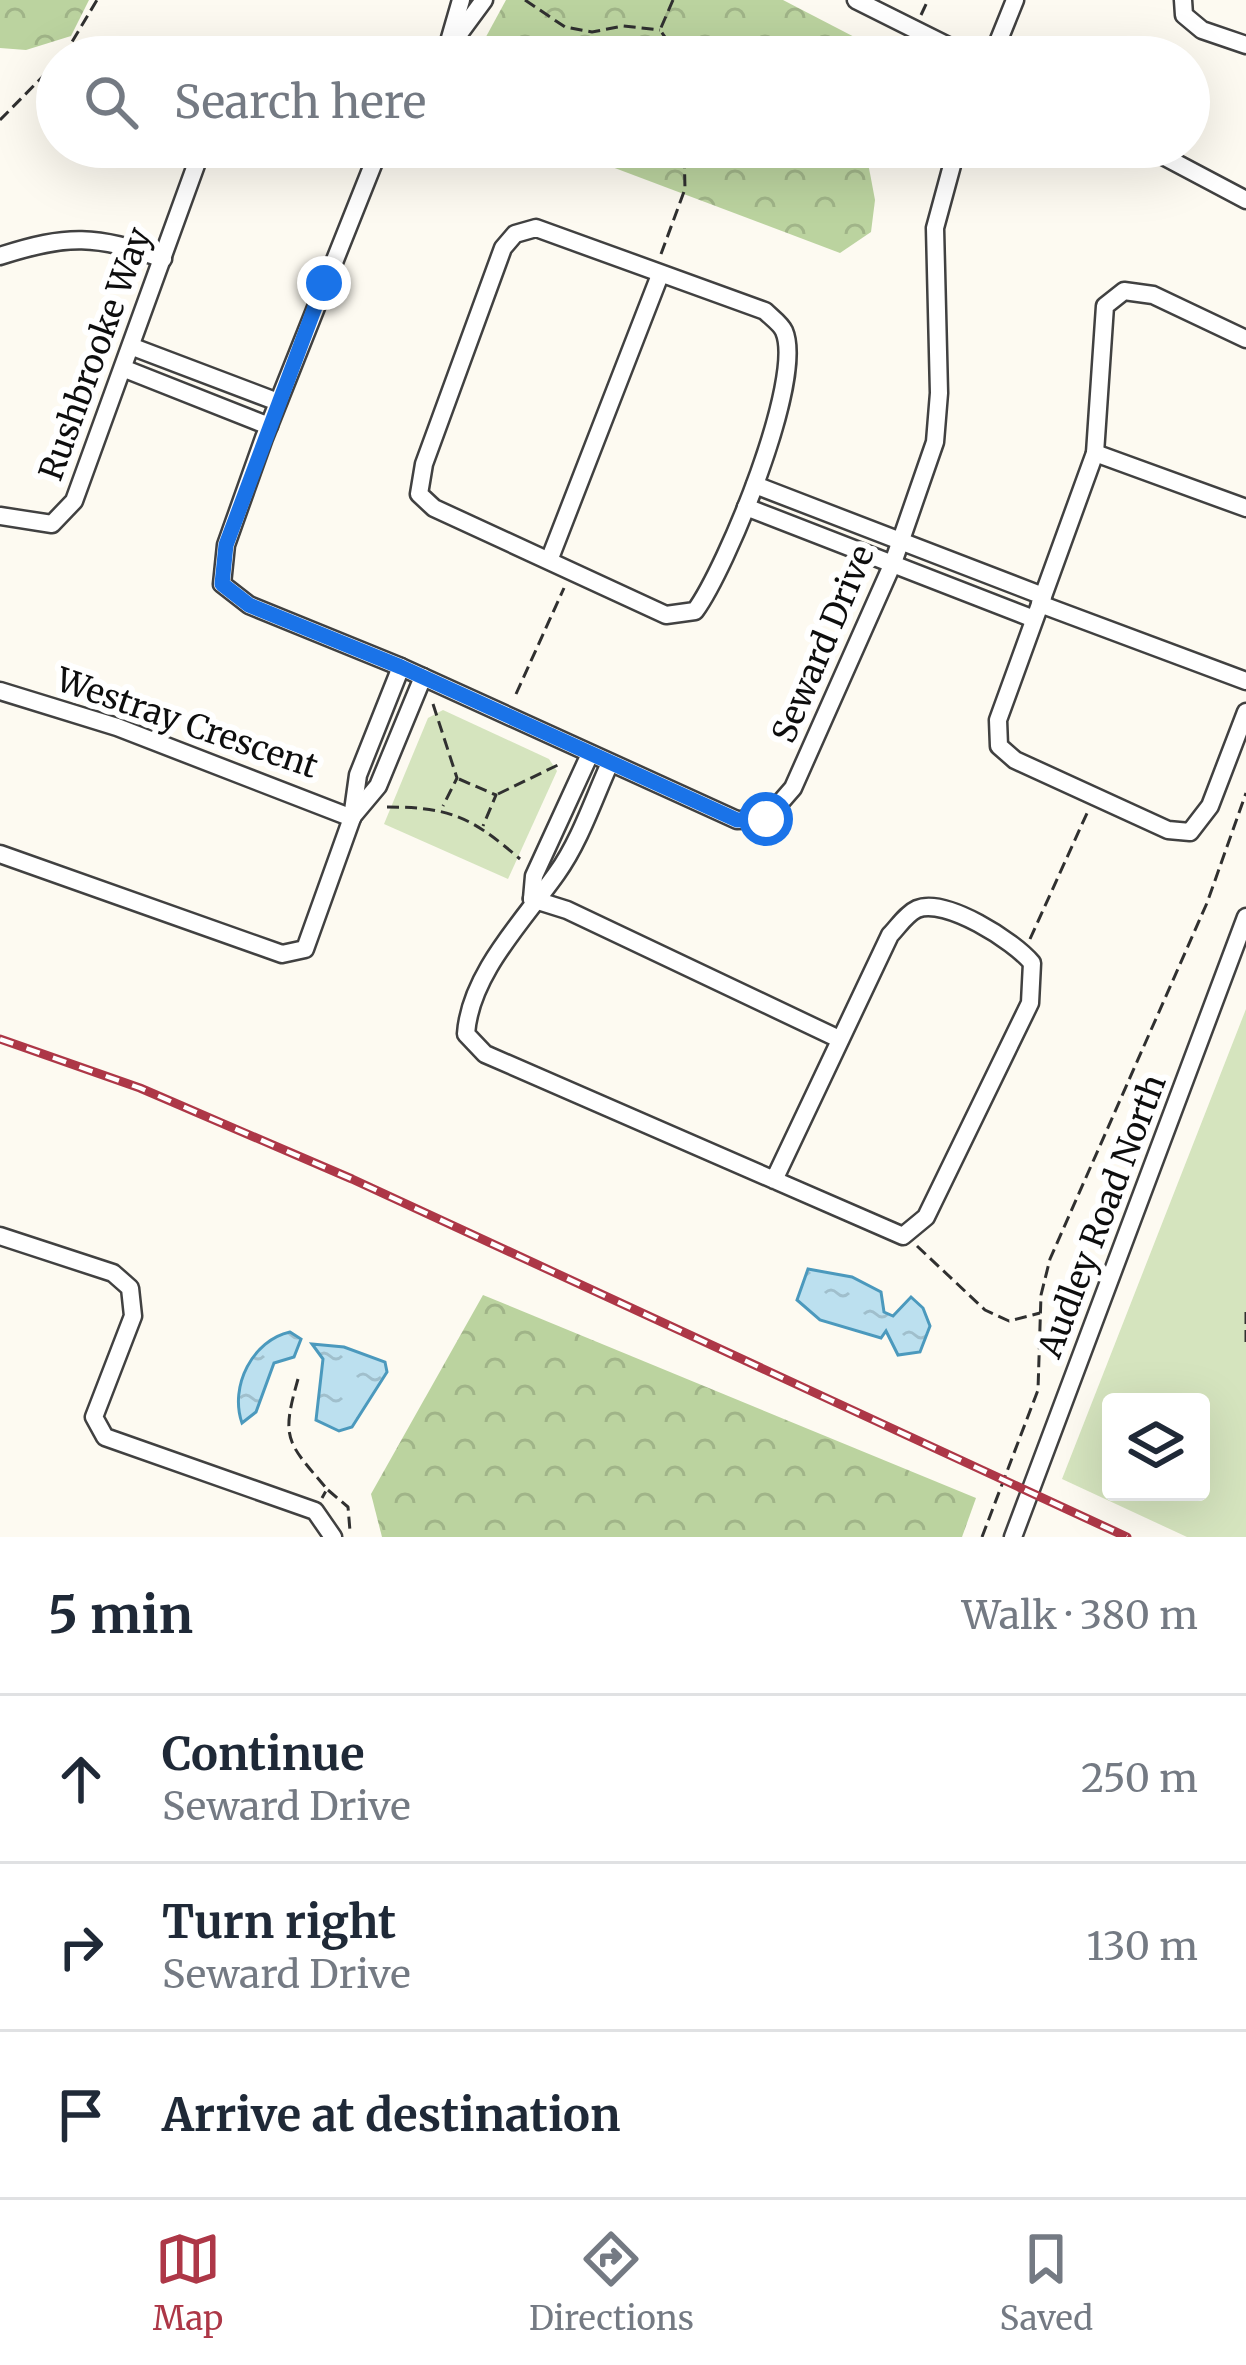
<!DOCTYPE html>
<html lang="en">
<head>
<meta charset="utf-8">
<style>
	:root { --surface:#fff; --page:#f6f6f7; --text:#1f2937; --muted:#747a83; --line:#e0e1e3; --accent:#ad3747 }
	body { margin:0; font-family:Merriweather,serif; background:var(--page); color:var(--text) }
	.controls { position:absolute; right:36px; bottom:36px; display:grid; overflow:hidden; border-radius:12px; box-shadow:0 12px 48px #0002 }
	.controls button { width:108px; height:108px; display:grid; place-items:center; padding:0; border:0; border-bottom:3px solid var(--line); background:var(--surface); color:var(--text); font:60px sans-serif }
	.stop { position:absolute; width:36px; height:36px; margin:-27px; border:9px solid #1a73e8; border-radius:50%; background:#fff }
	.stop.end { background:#1a73e8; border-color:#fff; box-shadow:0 3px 12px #0008 }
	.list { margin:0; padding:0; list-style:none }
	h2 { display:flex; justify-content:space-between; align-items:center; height:156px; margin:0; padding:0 48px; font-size:51px }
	h2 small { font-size:39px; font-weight:400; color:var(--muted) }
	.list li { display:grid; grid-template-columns:78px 1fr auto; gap:36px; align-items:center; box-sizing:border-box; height:168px; padding:0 48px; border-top:3px solid var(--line) }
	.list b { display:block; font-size:45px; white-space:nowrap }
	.list p { margin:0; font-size:39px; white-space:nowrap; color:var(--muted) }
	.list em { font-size:39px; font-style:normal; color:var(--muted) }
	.icon { flex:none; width:66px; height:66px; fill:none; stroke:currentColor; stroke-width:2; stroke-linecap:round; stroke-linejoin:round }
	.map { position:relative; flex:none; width:1246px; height:1537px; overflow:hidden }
	.search { position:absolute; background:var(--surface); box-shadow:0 12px 48px #0002; left:36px; right:36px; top:36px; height:132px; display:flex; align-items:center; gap:30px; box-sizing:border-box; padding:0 42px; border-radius:66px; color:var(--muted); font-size:45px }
	.sheet { height:660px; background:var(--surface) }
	nav { display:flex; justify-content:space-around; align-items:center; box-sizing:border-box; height:168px; border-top:3px solid var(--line); background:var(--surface); font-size:33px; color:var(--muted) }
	nav a { display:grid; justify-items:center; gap:6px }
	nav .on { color:var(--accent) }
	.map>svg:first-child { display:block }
	.forest { fill:url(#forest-crowns) }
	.park { fill:#d5e4be; fill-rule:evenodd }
	.water { fill:url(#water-ripples); stroke:#4b99bd; stroke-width:3 }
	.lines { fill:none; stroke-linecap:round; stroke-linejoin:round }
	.minor-casing { stroke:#414141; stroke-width:21 }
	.path { stroke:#303030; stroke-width:3; stroke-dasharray:12 6; stroke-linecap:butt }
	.minor { stroke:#fff; stroke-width:16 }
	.rail-casing { stroke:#ad3747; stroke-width:9 }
	.rail { stroke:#fff; stroke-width:4.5; stroke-dasharray:14; stroke-linecap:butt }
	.route { stroke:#1a73e8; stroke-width:15 }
	.labels { text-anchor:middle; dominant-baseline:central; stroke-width:12; stroke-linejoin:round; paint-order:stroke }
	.street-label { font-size:33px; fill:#0e0e0e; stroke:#fff }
</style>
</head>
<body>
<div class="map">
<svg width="1246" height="1537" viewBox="0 0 1246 1537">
	<defs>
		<pattern id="forest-crowns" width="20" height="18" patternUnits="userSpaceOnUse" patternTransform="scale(3)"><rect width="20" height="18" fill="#bbd39f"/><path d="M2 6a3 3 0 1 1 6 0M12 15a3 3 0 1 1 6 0" fill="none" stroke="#a0b488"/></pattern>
		<pattern id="water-ripples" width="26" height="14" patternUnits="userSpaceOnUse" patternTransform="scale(3)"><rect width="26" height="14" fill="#bce0ef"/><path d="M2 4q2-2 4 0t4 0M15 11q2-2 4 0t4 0" fill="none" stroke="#a0bfcc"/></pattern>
	</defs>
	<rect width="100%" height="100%" fill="#fdfaf1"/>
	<g class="forest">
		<polygon points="0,0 89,0 71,36 26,50 0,48"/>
		<polygon points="506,0 783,0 891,56 475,57"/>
		<polygon points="559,147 865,147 875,200 871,232 840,253"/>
		<polygon points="483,1295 976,1498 962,1537 382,1537 371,1494"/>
	</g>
	<g class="park">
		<polygon points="443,710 549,759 557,771 508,879 384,824 428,718"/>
		<path d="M1246 1009V1537H1187L1062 1479ZM1111 1402H1201V1492H1111Z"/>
	</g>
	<g class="water">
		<polygon points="808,1269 852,1277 881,1292 884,1312 893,1316 911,1297 923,1308 930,1326 920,1352 898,1355 886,1331 881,1338 820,1320 797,1300"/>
		<path d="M290 1332 301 1339 294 1357 274 1363 256 1412 242 1423C229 1386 253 1340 290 1332Z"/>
		<polygon points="312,1344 344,1347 385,1362 387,1372 352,1427 339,1431 316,1420 323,1359"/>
	</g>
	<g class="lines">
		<g class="minor-casing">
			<g id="minor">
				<polyline points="856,0 970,57"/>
				<polyline points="1183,0 1184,15 1202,30 1246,45"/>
				<polyline points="448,45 461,0"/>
				<polyline points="442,57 484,0"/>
				<polyline points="992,57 1015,0"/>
				<polyline points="380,147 264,438 226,545 222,584 249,605 401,667 737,820 766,819 793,788 893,563 935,442 939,393 935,228 957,147"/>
				<polyline points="1146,147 1246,200"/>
				<path d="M536 228 765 311C771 317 781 324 784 331 805 379 726 569 695 611L666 615 434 508 419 494 424 464 503 248 515 234Z"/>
				<path d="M0 256C68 234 96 235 163 259"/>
				<polyline points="1246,339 1153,295 1124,291 1105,306 1095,453 998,720 999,746 1015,760 1168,830 1190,832 1210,806 1246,712"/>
				<polyline points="133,347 278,402"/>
				<polyline points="125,369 269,426"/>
				<polyline points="1095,453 1246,508"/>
				<polyline points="755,485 1043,596"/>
				<polyline points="746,507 1034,619"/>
				<polyline points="0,516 52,524 74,501 196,165 195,147"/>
				<polyline points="550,558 660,275"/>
				<polyline points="1040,604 1246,681"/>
				<polyline points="0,691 117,727 352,818"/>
				<path d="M610 763C594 798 580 841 557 873 524 920 470 974 466 1034L485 1054 903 1236 926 1217 1030 1003 1032 963C1014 941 945 897 917 909 906 914 898 927 890 935L774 1180"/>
				<polyline points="352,817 378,786 423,677"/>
				<polyline points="0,854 282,954 305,949 352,818 358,775 401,667"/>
				<polyline points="532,899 567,910 837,1038"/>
				<polyline points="532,899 534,876 590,754"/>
				<polyline points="0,1236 113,1273 130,1288 133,1316 94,1417 105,1437 315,1511 333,1537"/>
				<polyline points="1013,1537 1246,917"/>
			</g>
		</g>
		<g class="path">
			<polyline points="525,0 565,27 592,32 623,26 660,30"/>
			<polyline points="673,0 660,30 679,57"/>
			<polyline points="921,15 928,0"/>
			<polyline points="63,57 97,0"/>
			<polyline points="0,120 57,62"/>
			<polyline points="661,254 685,189 684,147"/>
			<polyline points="516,694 564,588"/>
			<polyline points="433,704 457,778 443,806"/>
			<polyline points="459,779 496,795 483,826"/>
			<polyline points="498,794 562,763"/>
			<path d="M387 807C452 807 472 818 520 859"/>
			<polyline points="1030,939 1088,811"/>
			<polyline points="917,1246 985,1310 1009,1321 1040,1313"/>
			<polyline points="1246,1312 1246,1344"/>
			<path d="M298 1379C281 1439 286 1441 327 1489L322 1498"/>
			<polyline points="328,1490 348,1507 350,1531"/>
			<polyline points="982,1537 1038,1390 1041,1295 1050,1259 1207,903 1246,793"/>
		</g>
		<use href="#minor" class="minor"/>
		<g class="rail-casing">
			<polyline id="rail" points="0,1039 140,1088 352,1179 1127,1537"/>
		</g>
		<use href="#rail" class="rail"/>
	</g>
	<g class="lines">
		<polyline class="route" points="324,283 226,545 222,584 249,605 401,667 737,820 766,819"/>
	</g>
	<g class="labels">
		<g class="street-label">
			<text transform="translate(95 354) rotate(-70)">Rushbrooke Way</text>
			<text transform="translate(823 644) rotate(-67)">Seward Drive</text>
			<text transform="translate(187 723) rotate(19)">Westray Crescent</text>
			<text transform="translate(1102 1216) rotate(-69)">Audley Road North</text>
		</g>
	</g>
</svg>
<div class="controls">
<button><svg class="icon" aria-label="layers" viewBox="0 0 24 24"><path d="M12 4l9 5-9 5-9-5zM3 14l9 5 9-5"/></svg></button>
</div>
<div class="stop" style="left:766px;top:819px"></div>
<div class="stop end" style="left:324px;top:283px"></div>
<div class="search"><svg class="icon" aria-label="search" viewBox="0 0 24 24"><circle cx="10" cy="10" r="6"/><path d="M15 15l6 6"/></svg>Search here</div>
</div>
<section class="sheet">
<h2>5 min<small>Walk · 380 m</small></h2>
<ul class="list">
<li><svg class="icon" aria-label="ahead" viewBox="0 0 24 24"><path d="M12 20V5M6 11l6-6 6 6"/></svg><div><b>Continue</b><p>Seward Drive</p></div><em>250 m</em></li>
<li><svg class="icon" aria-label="right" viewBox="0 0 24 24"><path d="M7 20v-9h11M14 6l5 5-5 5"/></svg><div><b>Turn right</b><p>Seward Drive</p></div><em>130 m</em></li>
<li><svg class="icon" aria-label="arrive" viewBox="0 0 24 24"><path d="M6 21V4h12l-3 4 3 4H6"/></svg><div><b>Arrive at destination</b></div></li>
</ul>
</section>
<nav>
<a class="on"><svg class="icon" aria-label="map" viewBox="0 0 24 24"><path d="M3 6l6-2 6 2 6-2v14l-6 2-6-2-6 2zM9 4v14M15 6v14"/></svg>Map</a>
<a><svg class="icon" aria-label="directions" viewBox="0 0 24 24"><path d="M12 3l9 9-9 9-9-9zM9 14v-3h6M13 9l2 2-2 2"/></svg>Directions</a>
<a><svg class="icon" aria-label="saved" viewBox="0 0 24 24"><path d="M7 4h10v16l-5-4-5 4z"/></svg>Saved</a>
</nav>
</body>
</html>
